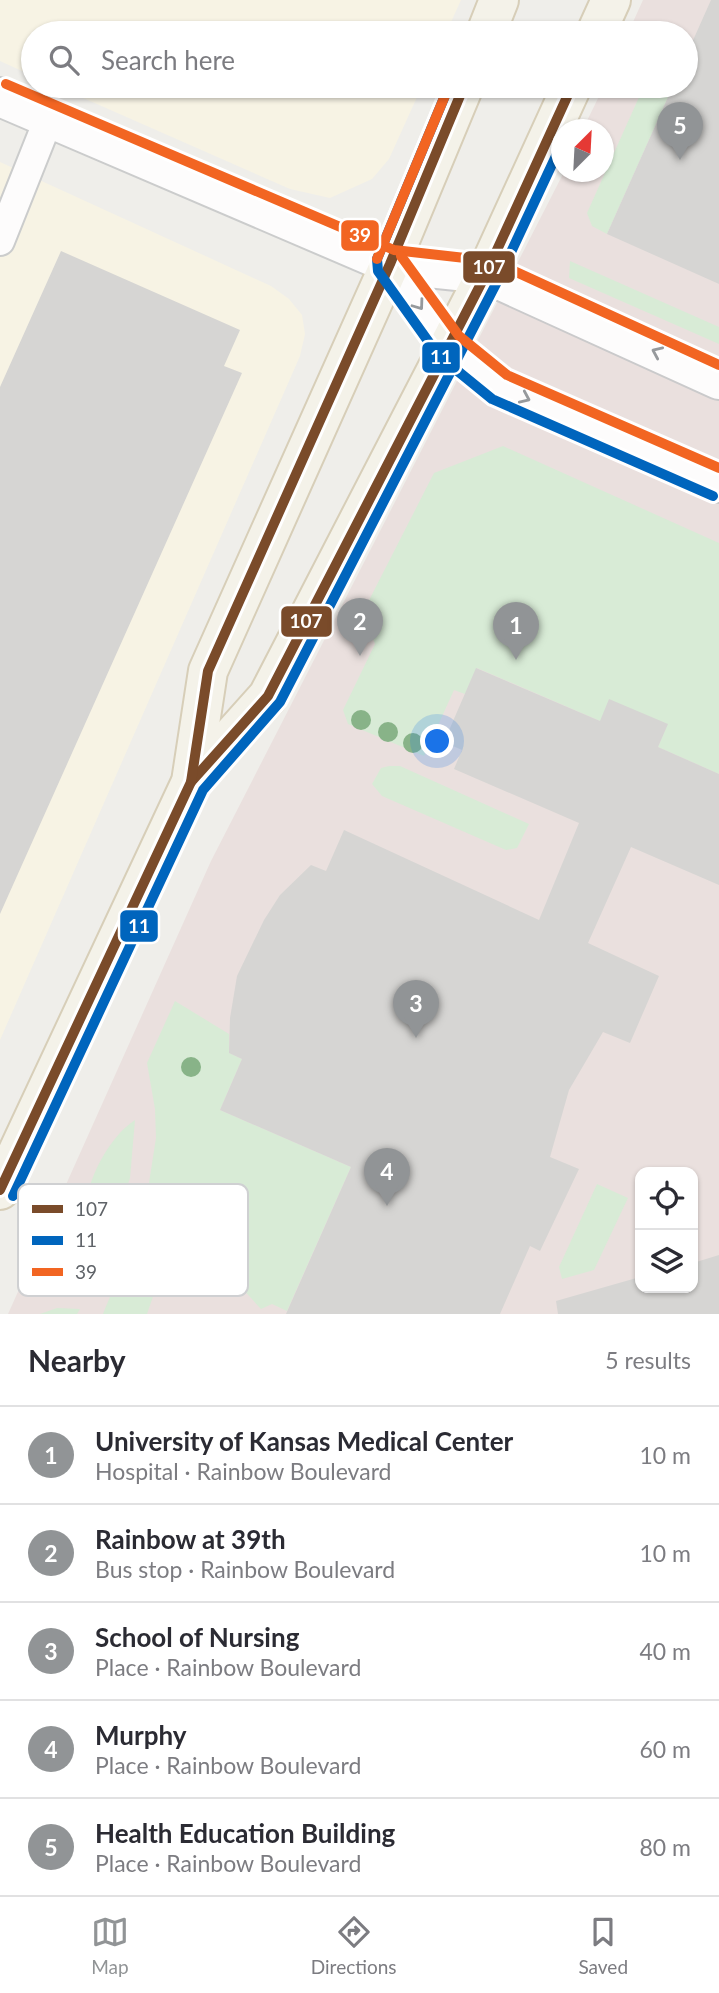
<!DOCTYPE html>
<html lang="en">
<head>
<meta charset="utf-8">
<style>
	:root { --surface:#fff; --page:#f2f2f3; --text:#2b2b33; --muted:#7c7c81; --line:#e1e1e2; --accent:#919496 }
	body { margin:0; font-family:Lato,sans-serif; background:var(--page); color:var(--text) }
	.controls { position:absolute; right:21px; bottom:21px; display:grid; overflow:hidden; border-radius:14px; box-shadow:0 2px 5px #0004 }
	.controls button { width:63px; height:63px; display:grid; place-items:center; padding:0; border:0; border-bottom:2px solid var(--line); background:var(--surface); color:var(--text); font:35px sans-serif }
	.compass { position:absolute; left:551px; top:119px; width:63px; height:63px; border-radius:50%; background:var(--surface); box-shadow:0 2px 5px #0004; rotate:24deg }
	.you { position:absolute; left:438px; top:742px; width:24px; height:24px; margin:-18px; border:5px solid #fff; border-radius:50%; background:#1a73e8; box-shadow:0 0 0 10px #1a73e833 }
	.badge { display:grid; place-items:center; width:46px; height:46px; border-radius:50%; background:var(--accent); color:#fff; font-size:23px; font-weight:700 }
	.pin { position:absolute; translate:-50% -58px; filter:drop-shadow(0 2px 4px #0008) }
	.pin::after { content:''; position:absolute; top:37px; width:24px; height:21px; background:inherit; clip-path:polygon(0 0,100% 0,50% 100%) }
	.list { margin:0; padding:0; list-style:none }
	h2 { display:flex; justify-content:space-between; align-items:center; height:91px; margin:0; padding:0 28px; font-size:30px }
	h2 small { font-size:23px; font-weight:400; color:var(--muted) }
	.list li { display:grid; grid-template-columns:46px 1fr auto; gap:21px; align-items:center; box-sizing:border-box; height:98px; padding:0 28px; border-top:2px solid var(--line) }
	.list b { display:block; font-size:26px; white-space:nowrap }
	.list p { margin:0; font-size:23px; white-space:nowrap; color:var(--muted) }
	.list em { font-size:23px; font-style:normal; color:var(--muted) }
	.icon { flex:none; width:38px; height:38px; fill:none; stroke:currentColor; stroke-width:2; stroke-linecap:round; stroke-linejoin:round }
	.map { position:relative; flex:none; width:719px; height:1314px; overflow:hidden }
	.search { position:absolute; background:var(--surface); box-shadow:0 2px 5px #0004; left:21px; right:21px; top:21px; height:77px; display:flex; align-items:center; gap:18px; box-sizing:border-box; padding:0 24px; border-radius:38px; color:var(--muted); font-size:26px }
	.sheet { height:581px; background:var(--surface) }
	nav { display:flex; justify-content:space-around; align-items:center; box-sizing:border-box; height:98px; border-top:2px solid var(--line); background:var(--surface); font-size:19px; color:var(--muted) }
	nav a { display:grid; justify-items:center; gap:4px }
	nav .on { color:var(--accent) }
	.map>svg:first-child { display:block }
	.commercial { fill:#f7f3e4 }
	.medical { fill:#eae0de; fill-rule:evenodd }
	.green { fill:#d8ebd6 }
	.building { fill:#d6d5d3 }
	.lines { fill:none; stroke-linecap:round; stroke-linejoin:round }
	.service-casing { stroke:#cbcccc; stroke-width:32 }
	.minor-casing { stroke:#cbcccc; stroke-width:42 }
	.secondary-casing { stroke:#cacacb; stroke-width:42 }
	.primary-casing { stroke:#d7ceb8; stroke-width:42 }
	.service { stroke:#fdfcfc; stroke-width:28 }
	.minor { stroke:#fdfcfc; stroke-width:38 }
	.secondary { stroke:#fdfcfc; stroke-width:38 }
	.primary { stroke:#f4f2e9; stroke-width:38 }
	.bus-1-casing { stroke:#fff; stroke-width:16 }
	.bus-2-casing { stroke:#fff; stroke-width:16 }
	.bus-3-casing { stroke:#fff; stroke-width:16 }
	.bus-1 { stroke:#7a4b2a; stroke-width:10 }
	.bus-2 { stroke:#0065bd; stroke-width:10 }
	.bus-3 { stroke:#f26522; stroke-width:10 }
	.tree { fill:#88b388 }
	.oneway { stroke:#96999c }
	.key { fill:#fff; stroke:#cfd0d2; stroke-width:2 }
	.key-label { font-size:19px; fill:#5f6368 }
	.line-badge { stroke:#fff; stroke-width:2.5 }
	.badge-label { font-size:19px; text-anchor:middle; font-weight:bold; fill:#fff }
</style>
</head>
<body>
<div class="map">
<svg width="719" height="1314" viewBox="0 0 719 1314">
	<rect width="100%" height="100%" fill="#efeeea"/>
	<g class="commercial">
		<polygon points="0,0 461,0 446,33 33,33 33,76 0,61"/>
		<polygon points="56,86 422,86 389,159 372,179 330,198 290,189"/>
		<polygon points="0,162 271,286 289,299 302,315 305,334 300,356 0,1040"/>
	</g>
	<path class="medical" d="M643 0H719V1314H8L211 861 564 172H604V130L583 129 604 86H686V33H628ZM640 1172H693V1288H640Z"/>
	<g class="green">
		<polygon points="644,86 673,86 607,234 592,226 587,213"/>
		<polygon points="570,261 719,327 719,344 569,278"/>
		<polygon points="503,446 719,543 719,774 658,747 667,725 600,721 477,668 465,694 454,690 424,756 348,724 343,710 375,644 363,612 434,473"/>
		<polygon points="389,766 400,766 529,824 517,848 506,850 382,796 372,784 381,768"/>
		<path d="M175 1001 229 1034V1053L242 1059 220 1110 351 1167 287 1311 272 1304 261 1309C228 1273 203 1250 218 1198L200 1189 157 1212 158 1222 136 1228 148 1189 156 1138 155 1109 147 1063Z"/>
		<path d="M135 1120 130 1178 105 1252C98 1245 88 1237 86 1226 80 1191 106 1139 135 1120Z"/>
		<polygon points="597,1184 628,1198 594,1270 562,1279 559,1267"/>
		<path d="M159 1240 160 1276 147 1314H103C115 1284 127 1252 159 1240Z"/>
		<polygon points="57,1308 80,1309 77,1314 40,1314"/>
	</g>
	<g class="building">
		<polygon points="711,0 719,0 719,284 607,234 673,86 686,86 686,56"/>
		<polygon points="61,251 240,330 224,366 242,373 0,914 0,387"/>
		<polygon points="476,668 600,721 609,699 668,724 658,747 719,774 719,885 631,847 588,943 659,976 630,1043 603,1032 569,1090 550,1157 579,1169 540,1251 530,1246 500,1314 286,1314 351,1167 220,1110 242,1059 229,1053 230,1018 237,976 264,920 280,895 311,865 326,871 344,830 539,920 579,823 454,769 462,750 444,742"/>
		<polygon points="719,1255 719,1314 558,1314 556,1301 640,1277 640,1288 693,1288 693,1263"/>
	</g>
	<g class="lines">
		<g class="service-casing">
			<polyline id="service" points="0,241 49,118"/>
		</g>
		<g class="minor-casing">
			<polyline id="minor" points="0,97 390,264"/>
		</g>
		<g class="secondary-casing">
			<g id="secondary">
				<polyline points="390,264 449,346 500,387 719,483"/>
				<polyline points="390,264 486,274 719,380"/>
			</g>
		</g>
		<g class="primary-casing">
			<g id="primary">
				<polyline points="486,33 499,0"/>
				<polyline points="596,33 611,0"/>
				<polyline points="191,782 268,696 486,274 572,86"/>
				<polyline points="0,1190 191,782 208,671 390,264 464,86"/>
			</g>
		</g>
		<use href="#service" class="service"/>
		<use href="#minor" class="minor"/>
		<use href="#secondary" class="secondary"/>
		<use href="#primary" class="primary"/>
		<g class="bus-1-casing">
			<g id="bus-1">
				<polyline points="191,782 268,696 486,274 572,86"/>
				<polyline points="0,1190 191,782 208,671 390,264 464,86"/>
			</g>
		</g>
		<g class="bus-2-casing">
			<g id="bus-2">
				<polyline points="449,86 377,259 378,271 438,355 492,399 713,496"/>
				<polyline points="13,1196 203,790 280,702 498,280 562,143"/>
			</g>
		</g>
		<g class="bus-3-casing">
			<g id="bus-3">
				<polyline points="6,84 394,250 492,261 719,365"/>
				<polyline points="401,256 459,336 507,375 719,468"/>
				<polyline points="377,259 449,86"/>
			</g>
		</g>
		<use href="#bus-1" class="bus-1"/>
		<use href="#bus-2" class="bus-2"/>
		<use href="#bus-3" class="bus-3"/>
	</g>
	<g class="tree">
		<circle cx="361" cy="720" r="10"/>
		<circle cx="388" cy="732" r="10"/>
		<circle cx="413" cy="743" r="10"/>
		<circle cx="191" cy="1067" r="10"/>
	</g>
	<defs><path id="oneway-chevron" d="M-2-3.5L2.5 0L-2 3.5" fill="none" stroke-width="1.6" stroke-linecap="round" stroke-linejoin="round" transform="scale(1.75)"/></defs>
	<g class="oneway">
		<use href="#oneway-chevron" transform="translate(419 305) rotate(54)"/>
		<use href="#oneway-chevron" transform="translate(657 352) rotate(-156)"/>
		<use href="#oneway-chevron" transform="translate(525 398) rotate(24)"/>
	</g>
	<rect x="18" y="1184" width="230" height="112" rx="10" class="key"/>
	<rect x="32" y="1205" width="31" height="8" fill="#7a4b2a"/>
	<rect x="32" y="1236" width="31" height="9" fill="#0065bd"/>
	<rect x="32" y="1268" width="31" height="8" fill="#f26522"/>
	<g class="key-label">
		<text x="75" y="1216">107</text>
		<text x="75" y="1247">11</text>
		<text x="75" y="1279">39</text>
	</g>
	<g class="line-badge">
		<rect x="340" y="219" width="40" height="33" rx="7" fill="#f26522"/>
		<rect x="462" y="250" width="54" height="34" rx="7" fill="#7a4b2a"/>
		<rect x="421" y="341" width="40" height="33" rx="7" fill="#0065bd"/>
		<rect x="280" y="605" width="53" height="33" rx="7" fill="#7a4b2a"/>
		<rect x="119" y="909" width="40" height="34" rx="7" fill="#0065bd"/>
	</g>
	<g class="badge-label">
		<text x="360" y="242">39</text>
		<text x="489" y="274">107</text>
		<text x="441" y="364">11</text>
		<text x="306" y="628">107</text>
		<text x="139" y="933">11</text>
	</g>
</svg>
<div class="controls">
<button><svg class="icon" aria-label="locate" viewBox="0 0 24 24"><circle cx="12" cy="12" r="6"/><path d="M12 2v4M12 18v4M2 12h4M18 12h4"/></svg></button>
<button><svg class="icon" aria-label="layers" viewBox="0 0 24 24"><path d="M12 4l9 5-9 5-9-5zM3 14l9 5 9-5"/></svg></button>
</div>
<svg class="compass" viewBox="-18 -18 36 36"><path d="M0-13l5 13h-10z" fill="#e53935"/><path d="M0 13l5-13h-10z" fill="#7c7c81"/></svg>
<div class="you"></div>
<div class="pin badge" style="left:516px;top:660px">1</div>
<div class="pin badge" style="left:360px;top:656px">2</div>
<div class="pin badge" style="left:416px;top:1038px">3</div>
<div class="pin badge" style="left:387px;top:1206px">4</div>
<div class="pin badge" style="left:680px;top:160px">5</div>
<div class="search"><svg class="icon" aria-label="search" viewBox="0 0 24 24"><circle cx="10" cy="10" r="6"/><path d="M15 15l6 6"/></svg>Search here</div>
</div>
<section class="sheet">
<h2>Nearby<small>5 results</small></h2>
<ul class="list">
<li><span class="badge">1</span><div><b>University of Kansas Medical Center</b><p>Hospital · Rainbow Boulevard</p></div><em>10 m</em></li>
<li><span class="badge">2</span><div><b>Rainbow at 39th</b><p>Bus stop · Rainbow Boulevard</p></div><em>10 m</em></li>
<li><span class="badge">3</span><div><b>School of Nursing</b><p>Place · Rainbow Boulevard</p></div><em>40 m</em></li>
<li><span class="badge">4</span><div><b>Murphy</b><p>Place · Rainbow Boulevard</p></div><em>60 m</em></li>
<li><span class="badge">5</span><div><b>Health Education Building</b><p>Place · Rainbow Boulevard</p></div><em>80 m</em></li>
</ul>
</section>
<nav>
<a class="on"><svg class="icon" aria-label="map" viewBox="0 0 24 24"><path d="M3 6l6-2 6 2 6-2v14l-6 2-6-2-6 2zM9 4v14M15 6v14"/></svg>Map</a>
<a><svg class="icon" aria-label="directions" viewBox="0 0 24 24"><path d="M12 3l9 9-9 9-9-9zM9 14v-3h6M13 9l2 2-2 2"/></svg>Directions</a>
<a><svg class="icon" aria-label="saved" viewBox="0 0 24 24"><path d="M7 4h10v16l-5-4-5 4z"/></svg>Saved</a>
</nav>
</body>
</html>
